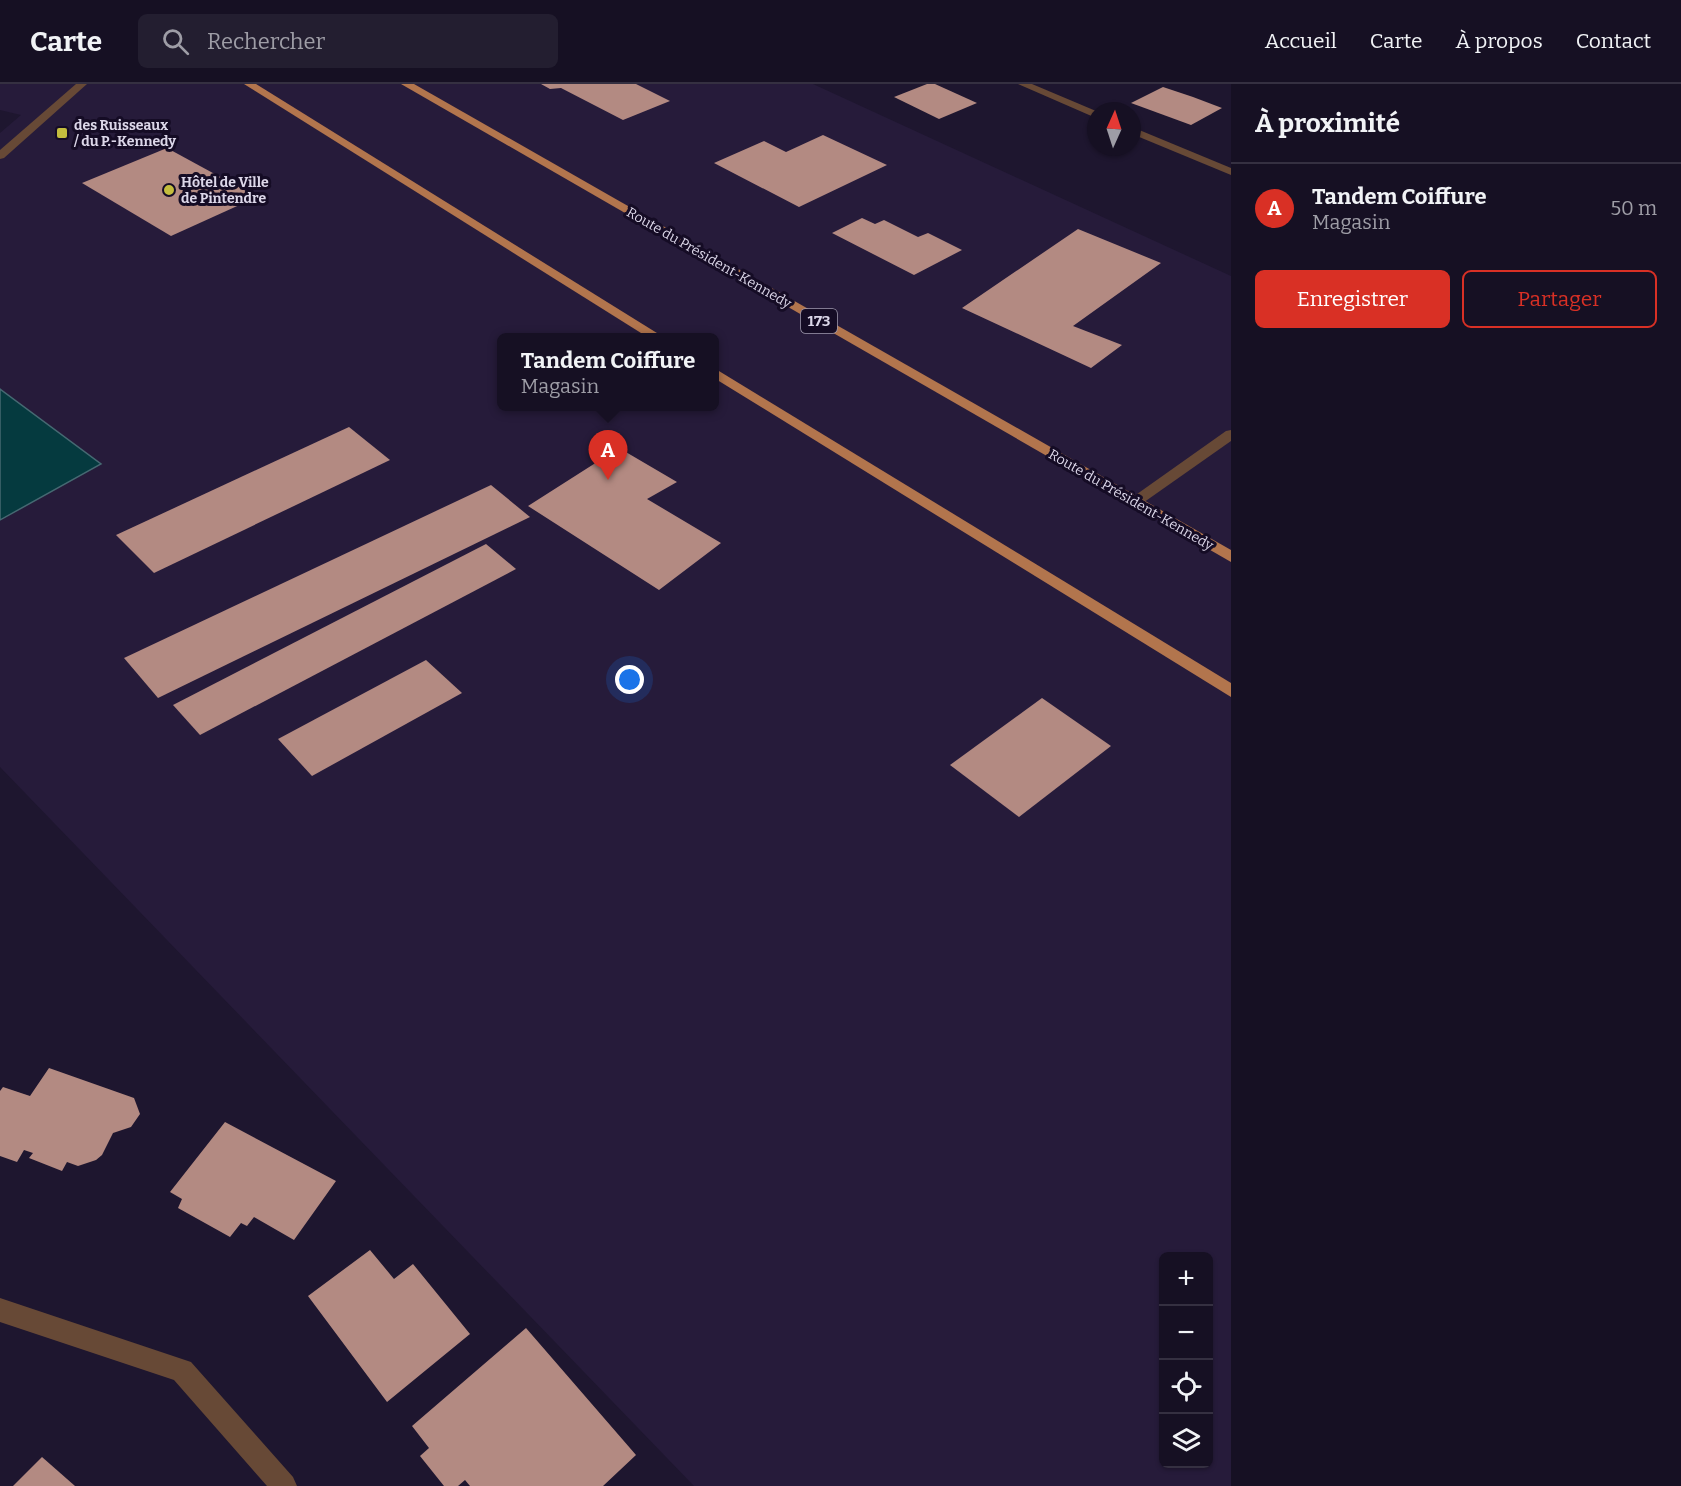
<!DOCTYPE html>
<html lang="fr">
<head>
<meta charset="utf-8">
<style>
	:root { --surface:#161023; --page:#231e30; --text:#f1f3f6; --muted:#9e9da6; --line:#353041; --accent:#d93025 }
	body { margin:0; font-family:Bitter,serif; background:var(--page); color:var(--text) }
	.controls { position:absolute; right:18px; bottom:18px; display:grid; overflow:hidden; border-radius:9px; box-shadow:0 2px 4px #0004 }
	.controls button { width:54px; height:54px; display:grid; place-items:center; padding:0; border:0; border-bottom:2px solid var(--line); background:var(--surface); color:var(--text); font:30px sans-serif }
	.compass { position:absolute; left:1087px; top:18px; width:54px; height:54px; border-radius:50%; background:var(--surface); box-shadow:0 2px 4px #0004; rotate:3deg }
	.you { position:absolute; left:630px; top:596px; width:21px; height:21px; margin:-15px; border:4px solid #fff; border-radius:50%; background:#1a73e8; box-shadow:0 0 0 9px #1a73e833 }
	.badge { display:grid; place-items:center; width:39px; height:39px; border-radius:50%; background:var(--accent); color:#fff; font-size:20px; font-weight:700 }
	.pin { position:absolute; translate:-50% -50px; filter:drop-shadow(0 2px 3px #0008) }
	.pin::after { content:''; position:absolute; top:32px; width:21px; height:18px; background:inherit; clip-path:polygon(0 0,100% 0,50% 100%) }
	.popup { position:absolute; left:497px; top:249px; width:222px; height:78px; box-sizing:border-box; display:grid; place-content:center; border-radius:9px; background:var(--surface); filter:drop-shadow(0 2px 4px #0005); font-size:20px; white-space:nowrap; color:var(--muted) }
	.popup b { font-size:22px; color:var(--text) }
	.popup::after { content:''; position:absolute; left:50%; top:100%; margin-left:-12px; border:12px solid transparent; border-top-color:var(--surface) }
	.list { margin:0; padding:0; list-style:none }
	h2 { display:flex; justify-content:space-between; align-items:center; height:78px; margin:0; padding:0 24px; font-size:26px }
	h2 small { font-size:20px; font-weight:400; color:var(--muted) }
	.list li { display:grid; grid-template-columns:39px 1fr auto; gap:18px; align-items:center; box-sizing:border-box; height:90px; padding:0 24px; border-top:2px solid var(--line) }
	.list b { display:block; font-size:22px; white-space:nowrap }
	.list p { margin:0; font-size:20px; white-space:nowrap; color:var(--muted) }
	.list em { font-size:20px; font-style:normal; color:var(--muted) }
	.actions { display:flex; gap:12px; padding:18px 24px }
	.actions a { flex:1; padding:14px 0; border:2px solid var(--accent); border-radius:9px; text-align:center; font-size:21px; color:var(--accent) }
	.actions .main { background:var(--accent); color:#fff }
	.icon { flex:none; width:33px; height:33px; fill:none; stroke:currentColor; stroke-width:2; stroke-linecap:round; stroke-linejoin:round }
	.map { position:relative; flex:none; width:1231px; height:1402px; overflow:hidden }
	header { display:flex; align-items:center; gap:36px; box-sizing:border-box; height:84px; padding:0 30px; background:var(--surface); border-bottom:2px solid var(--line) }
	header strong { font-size:28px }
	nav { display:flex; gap:33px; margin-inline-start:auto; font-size:21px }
	.search { width:420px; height:54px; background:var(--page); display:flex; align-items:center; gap:15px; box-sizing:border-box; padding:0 21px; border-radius:9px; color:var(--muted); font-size:22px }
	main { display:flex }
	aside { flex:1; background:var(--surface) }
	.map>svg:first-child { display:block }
	.built { fill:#261b3a; fill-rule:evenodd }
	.water { fill:#053a3f; stroke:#466972; stroke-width:1.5 }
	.building { fill:#b38a82 }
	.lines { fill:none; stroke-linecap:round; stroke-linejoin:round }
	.minor { fill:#674936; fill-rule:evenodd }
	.major { fill:#b2754d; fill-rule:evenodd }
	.poi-dot { fill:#c4bd3e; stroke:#150c25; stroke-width:2 }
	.labels { text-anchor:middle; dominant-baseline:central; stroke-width:6; stroke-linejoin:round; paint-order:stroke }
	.far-poi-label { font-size:14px; font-weight:bold; fill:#dcd7e9; stroke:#150c25; text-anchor:start }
	.far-street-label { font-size:14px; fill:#dcd7e9; stroke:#150c25 }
	.shield { fill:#150c25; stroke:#a09aae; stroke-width:1.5 }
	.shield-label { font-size:15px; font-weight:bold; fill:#dcd7e9 }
</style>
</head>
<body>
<header>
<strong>Carte</strong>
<div class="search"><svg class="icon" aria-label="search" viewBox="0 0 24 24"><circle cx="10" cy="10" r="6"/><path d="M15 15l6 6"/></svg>Rechercher</div>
<nav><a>Accueil</a><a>Carte</a><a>À propos</a><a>Contact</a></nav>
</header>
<main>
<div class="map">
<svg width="1231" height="1402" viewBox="0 0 1231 1402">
	<rect width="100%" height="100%" fill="#1e162f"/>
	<path class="built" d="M0 0H813L1231 192V1402H694L0 683V49L21 31 0 26ZM502 254H714V322H502ZM1164 1172H1208V1380H1164Z"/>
	<polygon class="water" points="0,305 101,380 0,436"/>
	<g class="building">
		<polygon points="541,0 636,0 670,17 623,36 561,4 550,5"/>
		<polygon points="927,0 935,0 977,19 939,35 894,13"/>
		<polygon points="1163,3 1193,13 1222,24 1191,41 1131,19"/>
		<polygon points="823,51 887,81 799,123 714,79 764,57 786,68"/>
		<polygon points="167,64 257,113 171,152 82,99"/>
		<polygon points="862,134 875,140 884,136 918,153 928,149 962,166 914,191 832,149"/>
		<polygon points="1078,145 1161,179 1073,242 1122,261 1091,284 962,224"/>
		<polygon points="349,343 390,376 154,489 116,451"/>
		<polygon points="619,364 677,398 647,415 721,459 659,506 528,422"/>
		<polygon points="491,401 530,433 158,614 124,574"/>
		<polygon points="486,460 516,485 200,651 173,621"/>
		<polygon points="426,576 462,609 312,692 278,655"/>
		<polygon points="1042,614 1111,662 1019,733 950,681"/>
		<polygon points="49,984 134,1014 140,1030 131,1043 113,1049 102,1071 96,1076 78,1082 67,1078 62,1087 29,1074 33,1069 24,1066 17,1078 0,1072 0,1007 3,1003 30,1012"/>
		<polygon points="225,1038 336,1097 294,1156 254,1133 247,1142 241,1139 230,1153 178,1124 182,1115 170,1108"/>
		<polygon points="370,1166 394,1195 413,1180 470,1250 387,1318 308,1212"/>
		<polygon points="526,1244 636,1371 603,1402 470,1402 465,1396 458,1402 444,1402 420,1372 429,1364 412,1342"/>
		<polygon points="42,1373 75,1402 13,1402"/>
	</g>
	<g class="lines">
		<g class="minor">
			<polygon points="76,0 87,0 4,74 0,75 0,66"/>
			<polygon points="1018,0 1032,0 1096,27 1096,34"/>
			<polygon points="1132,43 1231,84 1231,91 1132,50"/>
			<polygon points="1231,346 1231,357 1140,421 1130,421 1127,418 1130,415 1226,347"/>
			<polygon points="0,1214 191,1278 293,1393 297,1402 267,1402 174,1296 0,1238"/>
		</g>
		<g class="major">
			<polygon points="244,0 256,0 665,254 649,254"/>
			<polygon points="401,0 414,0 1231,466 1231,478"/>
			<polygon points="714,284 1231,599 1231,613 714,294"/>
		</g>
	</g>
	<g class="poi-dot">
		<rect x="56" y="43" width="12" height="12" rx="3"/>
		<circle cx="169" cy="106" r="6"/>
	</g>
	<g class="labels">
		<g class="far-poi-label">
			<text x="74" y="41">des Ruisseaux<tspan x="74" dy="16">/ du P.-Kennedy</tspan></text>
			<text x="181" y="98">Hôtel de Ville<tspan x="181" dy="16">de Pintendre</tspan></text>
		</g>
		<g class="far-street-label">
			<text transform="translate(709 174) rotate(30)">Route du Président-Kennedy</text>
			<text transform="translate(1131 416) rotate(30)">Route du Président-Kennedy</text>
		</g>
		<rect class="shield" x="801" y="225" width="36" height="24" rx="4.5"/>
		<g class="shield-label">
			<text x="819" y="237">173</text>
		</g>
	</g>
</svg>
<div class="controls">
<button>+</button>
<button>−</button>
<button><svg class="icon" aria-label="locate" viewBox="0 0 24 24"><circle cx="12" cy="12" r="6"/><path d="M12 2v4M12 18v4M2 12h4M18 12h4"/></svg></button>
<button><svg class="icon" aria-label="layers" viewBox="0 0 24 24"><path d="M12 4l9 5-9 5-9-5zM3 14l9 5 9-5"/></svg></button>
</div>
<svg class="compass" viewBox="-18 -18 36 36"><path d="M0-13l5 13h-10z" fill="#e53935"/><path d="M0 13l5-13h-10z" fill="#9e9da6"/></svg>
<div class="you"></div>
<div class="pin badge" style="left:608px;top:396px">A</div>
<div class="popup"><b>Tandem Coiffure</b>Magasin</div>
</div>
<aside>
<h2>À proximité<small></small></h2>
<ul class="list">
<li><span class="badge">A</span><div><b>Tandem Coiffure</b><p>Magasin</p></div><em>50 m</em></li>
</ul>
<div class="actions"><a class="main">Enregistrer</a><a>Partager</a></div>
</aside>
</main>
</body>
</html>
